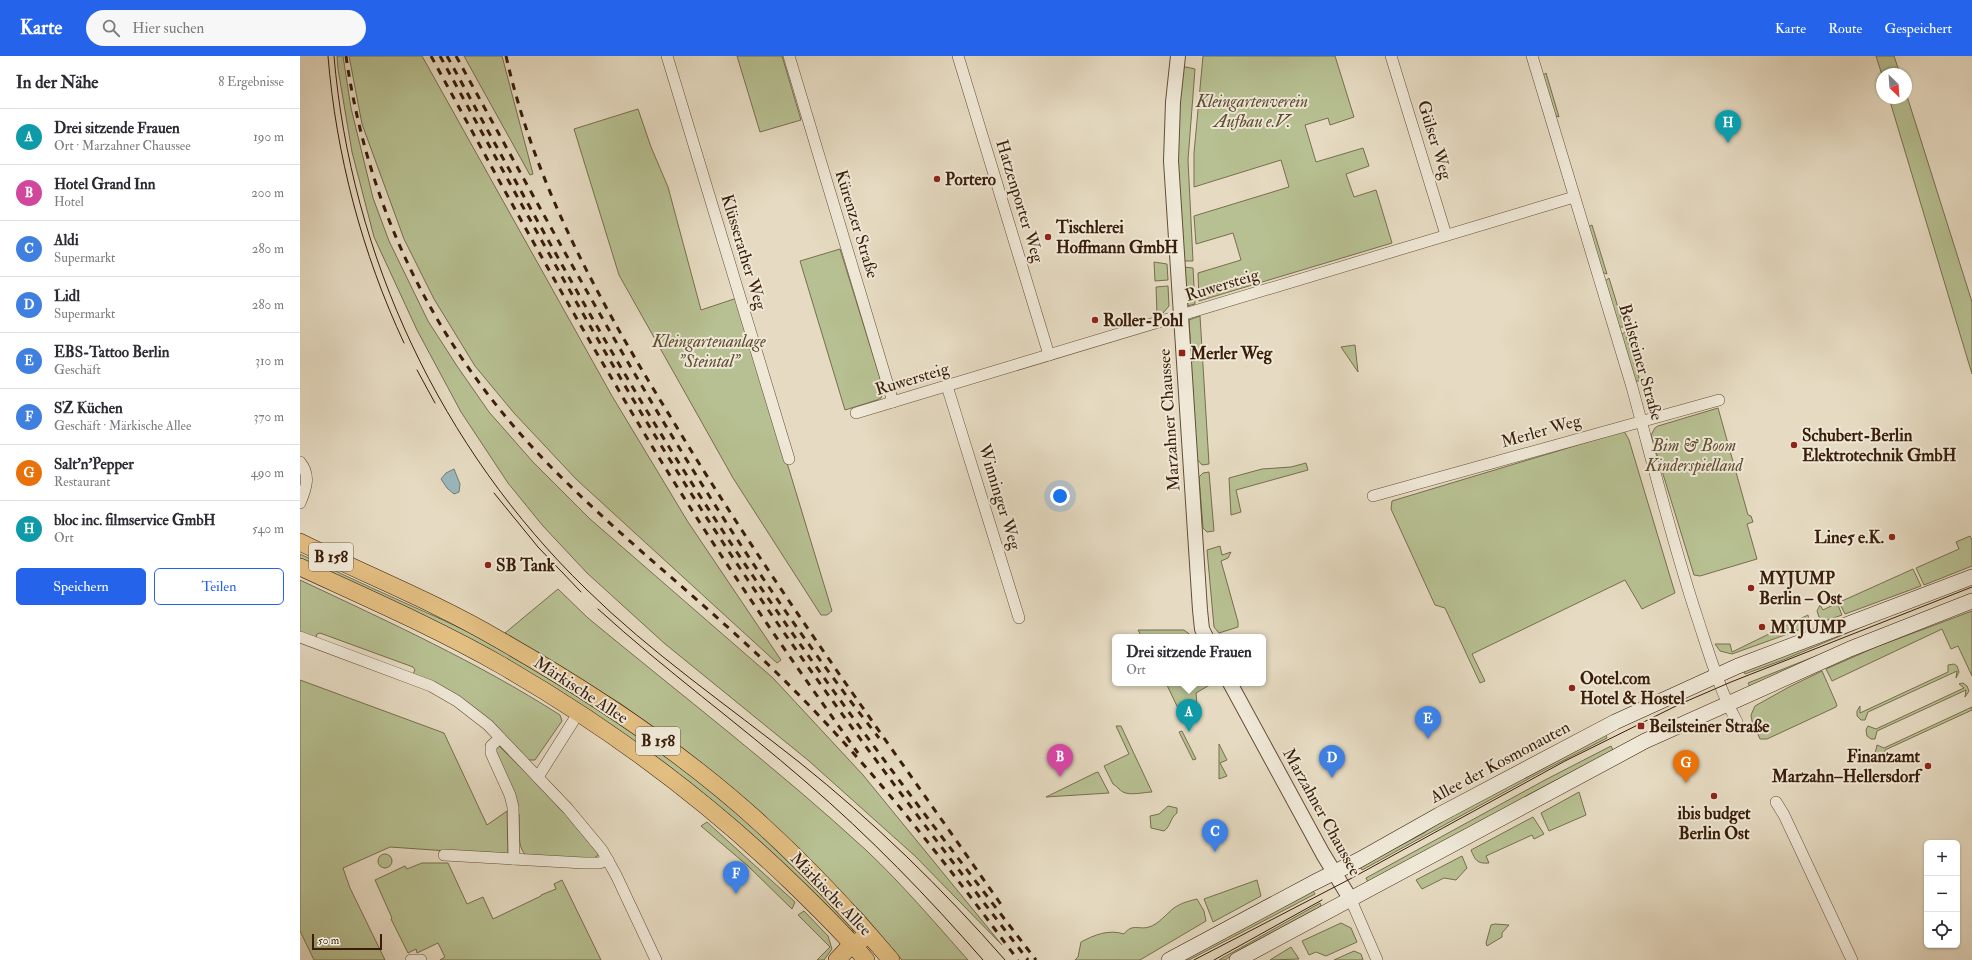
<!DOCTYPE html>
<html lang="de">
<head>
<meta charset="utf-8">
<style>
	:root { --surface:#fff; --page:#f7f7f7; --text:#2b2b33; --muted:#7c7c81; --line:#e1e1e2; --accent:#2563eb }
	body { margin:0; font-family:"IM FELL Double Pica",serif; background:var(--page); color:var(--text) }
	.controls { position:absolute; right:12px; bottom:12px; display:grid; overflow:hidden; border-radius:6px; box-shadow:0 1px 3px #0004 }
	.controls button { width:36px; height:36px; display:grid; place-items:center; padding:0; border:0; border-bottom:1px solid var(--line); background:var(--surface); color:var(--text); font:20px sans-serif }
	.compass { position:absolute; left:1576px; top:12px; width:36px; height:36px; border-radius:50%; background:var(--surface); box-shadow:0 1px 3px #0004; rotate:155deg }
	.scale { position:absolute; left:12px; bottom:10px; width:70px; box-sizing:border-box; padding-left:4px; border:2px solid #3a1d09; border-top:0; font-size:11px; line-height:14px; white-space:nowrap; color:#3a1d09; -webkit-text-stroke:3px #efe8d7; paint-order:stroke }
	.you { position:absolute; left:760px; top:440px; width:14px; height:14px; margin:-10px; border:3px solid #fff; border-radius:50%; background:#1a73e8; box-shadow:0 0 0 6px #1a73e833 }
	.badge { display:grid; place-items:center; width:26px; height:26px; border-radius:50%; background:var(--accent); color:#fff; font-size:13px; font-weight:700 }
	.pin { position:absolute; translate:-50% -33px; filter:drop-shadow(0 1px 2px #0008) }
	.pin::after { content:''; position:absolute; top:21px; width:14px; height:12px; background:inherit; clip-path:polygon(0 0,100% 0,50% 100%) }
	.popup { position:absolute; left:812px; top:578px; width:154px; height:52px; box-sizing:border-box; display:grid; place-content:center; border-radius:6px; background:var(--surface); filter:drop-shadow(0 1px 3px #0005); font-size:13px; white-space:nowrap; color:var(--muted) }
	.popup b { font-size:15px; color:var(--text) }
	.popup::after { content:''; position:absolute; left:50%; top:100%; margin-left:-8px; border:8px solid transparent; border-top-color:var(--surface) }
	.list { margin:0; padding:0; list-style:none }
	h2 { display:flex; justify-content:space-between; align-items:center; height:52px; margin:0; padding:0 16px; font-size:17px }
	h2 small { font-size:13px; font-weight:400; color:var(--muted) }
	.list li { display:grid; grid-template-columns:26px 1fr auto; gap:12px; align-items:center; box-sizing:border-box; height:56px; padding:0 16px; border-top:1px solid var(--line) }
	.list b { display:block; font-size:15px; white-space:nowrap }
	.list p { margin:0; font-size:13px; white-space:nowrap; color:var(--muted) }
	.list em { font-size:13px; font-style:normal; color:var(--muted) }
	.actions { display:flex; gap:8px; padding:12px 16px }
	.actions a { flex:1; padding:9px 0; border:1px solid var(--accent); border-radius:6px; text-align:center; font-size:14px; color:var(--accent) }
	.actions .main { background:var(--accent); color:#fff }
	.icon { flex:none; width:22px; height:22px; fill:none; stroke:currentColor; stroke-width:2; stroke-linecap:round; stroke-linejoin:round }
	.map { position:relative; flex:none; width:1672px; height:904px; overflow:hidden }
	header { display:flex; align-items:center; gap:24px; box-sizing:border-box; height:56px; padding:0 20px; background:var(--accent); color:#fff }
	header strong { font-size:19px }
	nav { display:flex; gap:22px; margin-inline-start:auto; font-size:14px }
	.search { width:280px; height:36px; background:var(--page); display:flex; align-items:center; gap:10px; box-sizing:border-box; padding:0 14px; border-radius:22px; color:var(--muted); font-size:15px }
	main { display:flex }
	aside { flex:1; background:var(--surface) }
	.map>svg:first-child { display:block }
	.green { fill:#b7c092; stroke:#786e4e }
	.water { fill:#9ab8bd; stroke:#747a75 }
	.lines { fill:none; stroke-linecap:round; stroke-linejoin:round }
	.minor-casing { stroke:#654c37; stroke-width:12 }
	.tertiary-casing { stroke:#654c37; stroke-width:16 }
	.secondary-casing { stroke:#3a1d09; stroke-width:16 }
	.primary-casing { stroke:#3a1d09; stroke-width:18 }
	.minor { stroke:#efe8d7; stroke-width:11 }
	.tertiary { stroke:#efe8d7; stroke-width:14 }
	.secondary { stroke:#efe8d7; stroke-width:15 }
	.primary { stroke:#e3be81; stroke-width:17 }
	.tram { stroke:#3a1d09; stroke-width:1 }
	.rail { stroke:#3a1d09; stroke-width:3; stroke-dasharray:7 7; stroke-linecap:butt }
	.poi-dot { fill:#8f2418; stroke:#efe8d7; stroke-width:1.5 }
	.labels { text-anchor:middle; dominant-baseline:central; stroke-width:4; stroke-linejoin:round; paint-order:stroke }
	.shield { fill:#efe8d7; stroke:#705a47; stroke-width:1 }
	.shield-label { font-size:16px; font-weight:bold; fill:#3a1d09 }
	.park-label { font-size:17px; font-style:italic; fill:#604e32; stroke:#efe8d7 }
	.street-label { font-size:17px; fill:#3a1d09; stroke:#efe8d7 }
	.poi-label { font-size:17px; font-weight:bold; fill:#3a1d09; stroke:#efe8d7; text-anchor:start }
</style>
</head>
<body>
<header>
<strong>Karte</strong>
<div class="search"><svg class="icon" aria-label="search" viewBox="0 0 24 24"><circle cx="10" cy="10" r="6"/><path d="M15 15l6 6"/></svg>Hier suchen</div>
<nav><a>Karte</a><a>Route</a><a>Gespeichert</a></nav>
</header>
<main>
<aside>
<h2>In der Nähe<small>8 Ergebnisse</small></h2>
<ul class="list">
<li><span class="badge" style="background:#0f9aa8">A</span><div><b>Drei sitzende Frauen</b><p>Ort · Marzahner Chaussee</p></div><em>190 m</em></li>
<li><span class="badge" style="background:#d1479c">B</span><div><b>Hotel Grand Inn</b><p>Hotel</p></div><em>200 m</em></li>
<li><span class="badge" style="background:#3f7fe0">C</span><div><b>Aldi</b><p>Supermarkt</p></div><em>280 m</em></li>
<li><span class="badge" style="background:#3f7fe0">D</span><div><b>Lidl</b><p>Supermarkt</p></div><em>280 m</em></li>
<li><span class="badge" style="background:#3f7fe0">E</span><div><b>EBS-Tattoo Berlin</b><p>Geschäft</p></div><em>310 m</em></li>
<li><span class="badge" style="background:#3f7fe0">F</span><div><b>SZ Küchen</b><p>Geschäft · Märkische Allee</p></div><em>370 m</em></li>
<li><span class="badge" style="background:#e8710a">G</span><div><b>Salt'n'Pepper</b><p>Restaurant</p></div><em>490 m</em></li>
<li><span class="badge" style="background:#0f9aa8">H</span><div><b>bloc inc. filmservice GmbH</b><p>Ort</p></div><em>540 m</em></li>
</ul>
<div class="actions"><a class="main">Speichern</a><a>Teilen</a></div>
</aside>
<div class="map">
<svg width="1672" height="904" viewBox="0 0 1672 904">
	<rect width="100%" height="100%" fill="#e6dbc2"/>
	<filter id="stains"><feTurbulence type="fractalNoise" baseFrequency=".005" numOctaves="4"/><feColorMatrix values="0 0 0 0 .2 0 0 0 0 .09 0 0 0 0 .02 0 0 0 .5 -.17"/></filter>
	<radialGradient id="worn" r=".72"><stop offset=".6" stop-color="#630" stop-opacity="0"/><stop offset="1" stop-color="#630" stop-opacity=".3"/></radialGradient>
	<g class="green">
		<polygon points="37,0 43,0 51,52 73,142 89,185 128,265 157,310 189,356 233,406 290,463 473,622 563,719 702,889 615,800 509,705 364,587 287,517 243,470 208,427 161,356 117,274 74,181 52,96 38,13"/>
		<polygon points="49,0 122,0 312,340 388,466 481,604 477,607 276,423 214,357 175,310 134,243 104,183 62,68"/>
		<polygon points="164,0 202,0 233,118 230,119"/>
		<polygon points="437,0 482,0 501,64 460,76"/>
		<polygon points="903,0 1035,0 1054,61 1030,69 1028,62 1005,69 1016,106 1063,92 1069,110 1046,118 1054,141 1076,134 1092,187 899,245 898,217 941,204 933,177 896,188 894,160 989,131 981,104 894,131 894,97"/>
		<polygon points="1576,0 1594,0 1600,18 1582,19"/>
		<polygon points="886,11 895,13 888,104 893,205 883,205 876,108 881,12"/>
		<polygon points="1246,17 1259,61 1254,59 1242,20"/>
		<polygon points="1606,37 1672,246 1672,318 1589,42 1606,42"/>
		<polygon points="338,53 351,91 368,131 401,254 437,242 532,555 527,559 521,559 433,422 319,219 274,73"/>
		<polygon points="1292,169 1307,218 1301,216 1288,171"/>
		<polygon points="540,193 584,335 581,342 577,344 545,354 500,205"/>
		<polygon points="854,206 867,208 868,224 855,225"/>
		<polygon points="883,211 893,212 895,248 887,250"/>
		<polygon points="1309,222 1324,271 1318,271 1304,226"/>
		<polygon points="868,230 869,250 863,257 857,259 856,231"/>
		<polygon points="900,260 909,408 902,409 897,403 891,305 895,305 894,297 891,296 889,264"/>
		<polygon points="1325,276 1340,325 1335,325 1321,279"/>
		<polygon points="1055,289 1058,316 1041,291"/>
		<polygon points="1418,352 1448,459 1451,460 1453,466 1447,468 1457,503 1400,520 1394,519 1351,379 1355,372 1358,370"/>
		<polygon points="1324,375 1329,384 1375,537 1342,553 1325,524 1172,598 1185,625 1180,627 1145,552 1135,549 1091,453 1092,445"/>
		<polygon points="1006,407 1008,414 936,434 941,456 931,459 929,422 962,413 991,411"/>
		<polygon points="909,416 914,475 907,476 903,472 899,421 903,417"/>
		<polygon points="1670,480 1672,484 1672,510 1624,529 1616,512 1659,493 1656,486"/>
		<polygon points="920,490 922,499 931,496 928,502 921,505 938,566 938,571 919,577 914,571 907,494"/>
		<path d="M0 498C31 513 63 528 94 542 127 557 160 571 192 588 300 647 404 722 493 808 513 828 532 848 551 868L554 879 421 752 365 707 313 670 0 504Z"/>
		<polygon points="1613,513 1621,530 1545,558 1540,548 1542,545"/>
		<path d="M0 524C89 566 177 606 260 659L262 665 235 704H227L113 618 115 614 113 611 20 577 17 578 16 582 0 577Z"/>
		<path d="M258 533 288 562C381 639 478 713 567 795 603 829 635 867 668 904H602L563 858 541 836 359 675 321 648 205 577Z"/>
		<polygon points="1672,538 1451,633 1448,627"/>
		<polygon points="1535,548 1538,549 1542,559 1525,565 1519,561 1517,555 1520,549 1523,554"/>
		<polygon points="1672,555 1672,620 1658,590 1651,593 1642,573 1532,625 1526,613 1576,591"/>
		<polygon points="1595,557 1483,604 1445,618 1443,614"/>
		<polygon points="1508,559 1510,570 1432,598 1420,595 1415,588 1430,588 1432,596"/>
		<polygon points="838,574 884,574 893,581 842,581"/>
		<polygon points="1654,608 1657,610 1659,616 1656,622 1657,615 1568,656 1565,664 1561,664 1557,660 1557,655 1560,650 1560,657 1648,616 1648,609"/>
		<polygon points="1522,615 1537,649 1536,651 1467,683 1460,683 1452,665 1451,659 1455,650 1489,631"/>
		<polygon points="0,624 144,677 187,769 207,755 208,797 205,799 90,791 43,812 50,832 85,904 14,904 0,875"/>
		<polygon points="866,627 913,627 896,637 898,661 885,667"/>
		<polygon points="1663,627 1667,630 1669,635 1665,641 1666,634 1577,675 1575,683 1571,683 1567,680 1566,674 1568,670 1576,673 1664,632 1659,628"/>
		<polygon points="1672,651 1672,654 1585,694 1585,702 1578,701 1575,698 1577,689 1584,692"/>
		<path d="M816 670H821L852 736C845 736 830 740 823 736 819 734 817 730 813 728L804 710 829 698Z"/>
		<polygon points="882,675 896,703 893,704 879,676"/>
		<polygon points="1305,677 1307,682 1241,716 1062,814 1060,811 1124,777 1142,764"/>
		<polygon points="919,688 927,704 920,707 927,720 919,723"/>
		<path d="M199 690 271 761 298 796 299 799 290 804 227 800C216 792 220 771 219 758L217 757 194 695Z"/>
		<polygon points="1311,690 1314,696 1069,828 1066,822 1245,724"/>
		<polygon points="798,716 809,737 746,741 795,717"/>
		<polygon points="1279,736 1286,759 1249,775 1241,757"/>
		<path d="M868 750 877 752V757C870 762 871 770 864 775L851 772 850 760 859 758Z"/>
		<path d="M1233 761 1244 778 1234 783 1232 779 1186 800 1189 807C1177 808 1175 804 1171 794Z"/>
		<polygon points="407,766 495,846 492,853 448,810 401,770"/>
		<circle cx="85" cy="805" r="7"/>
		<polygon points="1162,800 1167,812 1156,824 1144,822 1122,833 1116,824"/>
		<polygon points="122,807 148,807 167,848 183,841 193,863 241,840 241,839 256,833 254,828 262,824 301,904 140,904 145,901 138,887 117,897 116,893 108,897 91,863 92,862 75,824 105,810 107,813"/>
		<polygon points="957,824 961,840 913,866 904,843"/>
		<polygon points="1012,833 1015,838 889,904 879,904"/>
		<path d="M897 843 904 855 906 865 840 904H775L778 901 781 886C794 879 809 873 824 878 832 867 839 874 849 871 859 868 866 858 874 852 881 847 889 845 897 843Z"/>
		<polygon points="1020,847 1021,850 943,892 925,904 919,904"/>
		<polygon points="504,855 528,880 532,893 524,904 517,904 530,891 498,859"/>
		<polygon points="1041,867 1051,872 1057,886 1026,900 1016,896 1009,899 1002,885"/>
		<polygon points="1195,868 1209,869 1202,877 1202,881 1187,890 1186,887 1191,869"/>
		<polygon points="991,891 999,903 970,904"/>
		<polygon points="1054,895 1061,898 1063,904 1034,904"/>
	</g>
	<polygon class="water" points="154,413 160,428 159,436 154,438 147,432 141,423 146,417"/>
	<g class="lines">
		<g class="minor-casing">
			<g id="minor">
				<polyline points="367,0 489,403"/>
				<polyline points="489,0 593,346"/>
				<polyline points="658,0 749,299"/>
				<polyline points="1091,0 1146,179"/>
				<path d="M1232 0 1332 331C1353 408 1372 485 1397 561 1409 597 1419 633 1437 666"/>
				<polyline points="647,330 719,562"/>
				<polyline points="556,357 1274,141"/>
				<path d="M0 406C11 419 6 433 0 447"/>
				<polyline points="1073,440 1419,344"/>
				<polyline points="0,581 131,630 157,645 188,669 268,753 302,794 316,819 356,904"/>
				<polyline points="200,682 191,690 191,697 210,739 213,751 214,803"/>
				<polyline points="238,721 279,656"/>
				<polyline points="1476,746 1484,759 1552,904"/>
				<polyline points="144,799 284,807 299,807 308,804"/>
				<polyline points="1051,844 1077,904"/>
				<polyline points="111,904 121,904"/>
			</g>
		</g>
		<g class="tertiary-casing">
			<g id="tertiary">
				<polyline points="878,0 873,46 871,105 900,554 902,573 906,581"/>
				<polyline points="930,627 1023,798 1051,844"/>
			</g>
		</g>
		<g class="secondary-casing">
			<g id="secondary">
				<polyline points="869,904 1013,827 1059,804 1139,759 1315,666 1438,610 1672,521"/>
				<polyline points="937,904 1345,685 1550,593 1672,545"/>
			</g>
		</g>
		<g class="primary-casing">
			<g id="primary">
				<path d="M0 486C66 519 135 546 198 583 291 636 383 696 462 769 508 811 551 857 591 904"/>
				<path d="M0 511C67 542 136 572 201 609 305 669 402 740 489 824 515 849 543 876 566 904"/>
				<polyline points="537,904 552,888 563,883"/>
			</g>
		</g>
		<use href="#minor" class="minor"/>
		<use href="#tertiary" class="tertiary"/>
		<use href="#secondary" class="secondary"/>
		<use href="#primary" class="primary"/>
		<g class="tram">
			<path d="M28 0C36 99 62 197 104 287"/>
			<path d="M34 0C51 201 141 392 286 533 351 597 427 649 499 706 573 765 642 832 705 904"/>
			<polyline points="117,314 135,347"/>
			<polyline points="194,437 238,491 281,536"/>
			<path d="M298 553C365 614 438 667 506 726 569 780 628 841 683 904"/>
			<polyline points="894,904 1050,823 1265,705 1380,648 1431,626 1672,531"/>
			<polyline points="914,904 1022,844"/>
		</g>
		<g class="rail">
			<path d="M46 0C70 166 144 306 263 423 337 496 420 559 493 633 543 683 590 738 634 794 663 830 690 867 718 904"/>
			<path d="M131 0C192 112 253 224 318 333 391 459 473 579 558 697"/>
			<path d="M140 0C229 162 316 324 418 479 514 626 621 765 728 904"/>
			<path d="M147 0C226 144 304 290 393 429 498 594 617 749 736 904"/>
			<path d="M156 0C285 234 413 471 579 682"/>
			<path d="M206 0C236 133 302 250 373 365 474 532 591 690 702 850"/>
		</g>
	</g>
	<g class="poi-dot">
		<circle cx="637" cy="123" r="4"/>
		<circle cx="748" cy="181" r="4"/>
		<circle cx="795" cy="264" r="4"/>
		<rect x="878" y="293" width="8" height="8" rx="2"/>
		<circle cx="1494" cy="389" r="4"/>
		<circle cx="1592" cy="481" r="4"/>
		<circle cx="188" cy="509" r="4"/>
		<circle cx="1451" cy="532" r="4"/>
		<circle cx="1462" cy="571" r="4"/>
		<circle cx="1272" cy="632" r="4"/>
		<rect x="1337" y="666" width="8" height="8" rx="2"/>
		<circle cx="1628" cy="710" r="4"/>
		<circle cx="1414" cy="740" r="4"/>
	</g>
	<g class="labels">
		<g class="shield">
			<rect x="9" y="487" width="44" height="28" rx="3"/>
			<rect x="336" y="671" width="44" height="28" rx="3"/>
		</g>
		<g class="shield-label">
			<text x="31" y="501">B 158</text>
			<text x="358" y="685">B 158</text>
		</g>
		<g class="park-label">
			<text x="952" y="45">Kleingartenverein<tspan x="952" dy="20">Aufbau e.V.</tspan></text>
			<text x="409" y="285">Kleingartenanlage<tspan x="409" dy="20">"Steintal"</tspan></text>
			<text x="1394" y="389">Bim &amp; Boom<tspan x="1394" dy="20">Kinderspielland</tspan></text>
		</g>
		<g class="street-label">
			<text transform="translate(1135 84) rotate(73)">Gülser Weg</text>
			<text transform="translate(720 145) rotate(73)">Hatzenporter Weg</text>
			<text transform="translate(557 168) rotate(73)">Kürenzer Straße</text>
			<text transform="translate(444 196) rotate(73)">Klüsserather Weg</text>
			<text transform="translate(922 229) rotate(-17)">Ruwersteig</text>
			<text transform="translate(1341 306) rotate(74)">Beilsteiner Straße</text>
			<text transform="translate(612 323) rotate(-17)">Ruwersteig</text>
			<text transform="translate(869 364) rotate(-94)">Marzahner Chaussee</text>
			<text transform="translate(1241 375) rotate(-16)">Merler Weg</text>
			<text transform="translate(700 441) rotate(73)">Winninger Weg</text>
			<text transform="translate(281 634) rotate(33)">Märkische Allee</text>
			<text transform="translate(1200 706) rotate(-28)">Allee der Kosmonauten</text>
			<text transform="translate(1022 756) rotate(61)">Marzahner Chaussee</text>
			<text transform="translate(531 838) rotate(46)">Märkische Allee</text>
		</g>
		<g class="poi-label">
			<text x="645" y="123">Portero</text>
			<text x="756" y="171">Tischlerei<tspan x="756" dy="20">Hoffmann GmbH</tspan></text>
			<text x="803" y="264">Roller-Pohl</text>
			<text x="890" y="297">Merler Weg</text>
			<text x="1502" y="379">Schubert-Berlin<tspan x="1502" dy="20">Elektrotechnik GmbH</tspan></text>
			<text x="1584" y="481" text-anchor="end">Line5 e.K.</text>
			<text x="196" y="509">SB Tank</text>
			<text x="1459" y="522">MYJUMP<tspan x="1459" dy="20">Berlin – Ost</tspan></text>
			<text x="1470" y="571">MYJUMP</text>
			<text x="1280" y="622">Ootel.com<tspan x="1280" dy="20">Hotel &amp; Hostel</tspan></text>
			<text x="1349" y="670">Beilsteiner Straße</text>
			<text x="1620" y="700" text-anchor="end">Finanzamt<tspan x="1620" dy="20">Marzahn–Hellersdorf</tspan></text>
			<text x="1414" y="757" text-anchor="middle">ibis budget<tspan x="1414" dy="20">Berlin Ost</tspan></text>
		</g>
	</g>
	<rect width="100%" height="100%" filter="url(#stains)"/>
	<rect width="100%" height="100%" fill="url(#worn)"/>
</svg>
<div class="controls">
<button>+</button>
<button>−</button>
<button><svg class="icon" aria-label="locate" viewBox="0 0 24 24"><circle cx="12" cy="12" r="6"/><path d="M12 2v4M12 18v4M2 12h4M18 12h4"/></svg></button>
</div>
<svg class="compass" viewBox="-18 -18 36 36"><path d="M0-13l5 13h-10z" fill="#e53935"/><path d="M0 13l5-13h-10z" fill="#7c7c81"/></svg>
<div class="scale">50 m</div>
<div class="you"></div>
<div class="pin badge" style="left:889px;top:676px;background:#0f9aa8">A</div>
<div class="popup"><b>Drei sitzende Frauen</b>Ort</div>
<div class="pin badge" style="left:760px;top:721px;background:#d1479c">B</div>
<div class="pin badge" style="left:915px;top:796px;background:#3f7fe0">C</div>
<div class="pin badge" style="left:1032px;top:722px;background:#3f7fe0">D</div>
<div class="pin badge" style="left:1128px;top:683px;background:#3f7fe0">E</div>
<div class="pin badge" style="left:436px;top:838px;background:#3f7fe0">F</div>
<div class="pin badge" style="left:1386px;top:727px;background:#e8710a">G</div>
<div class="pin badge" style="left:1428px;top:87px;background:#0f9aa8">H</div>
</div>
</main>
</body>
</html>
